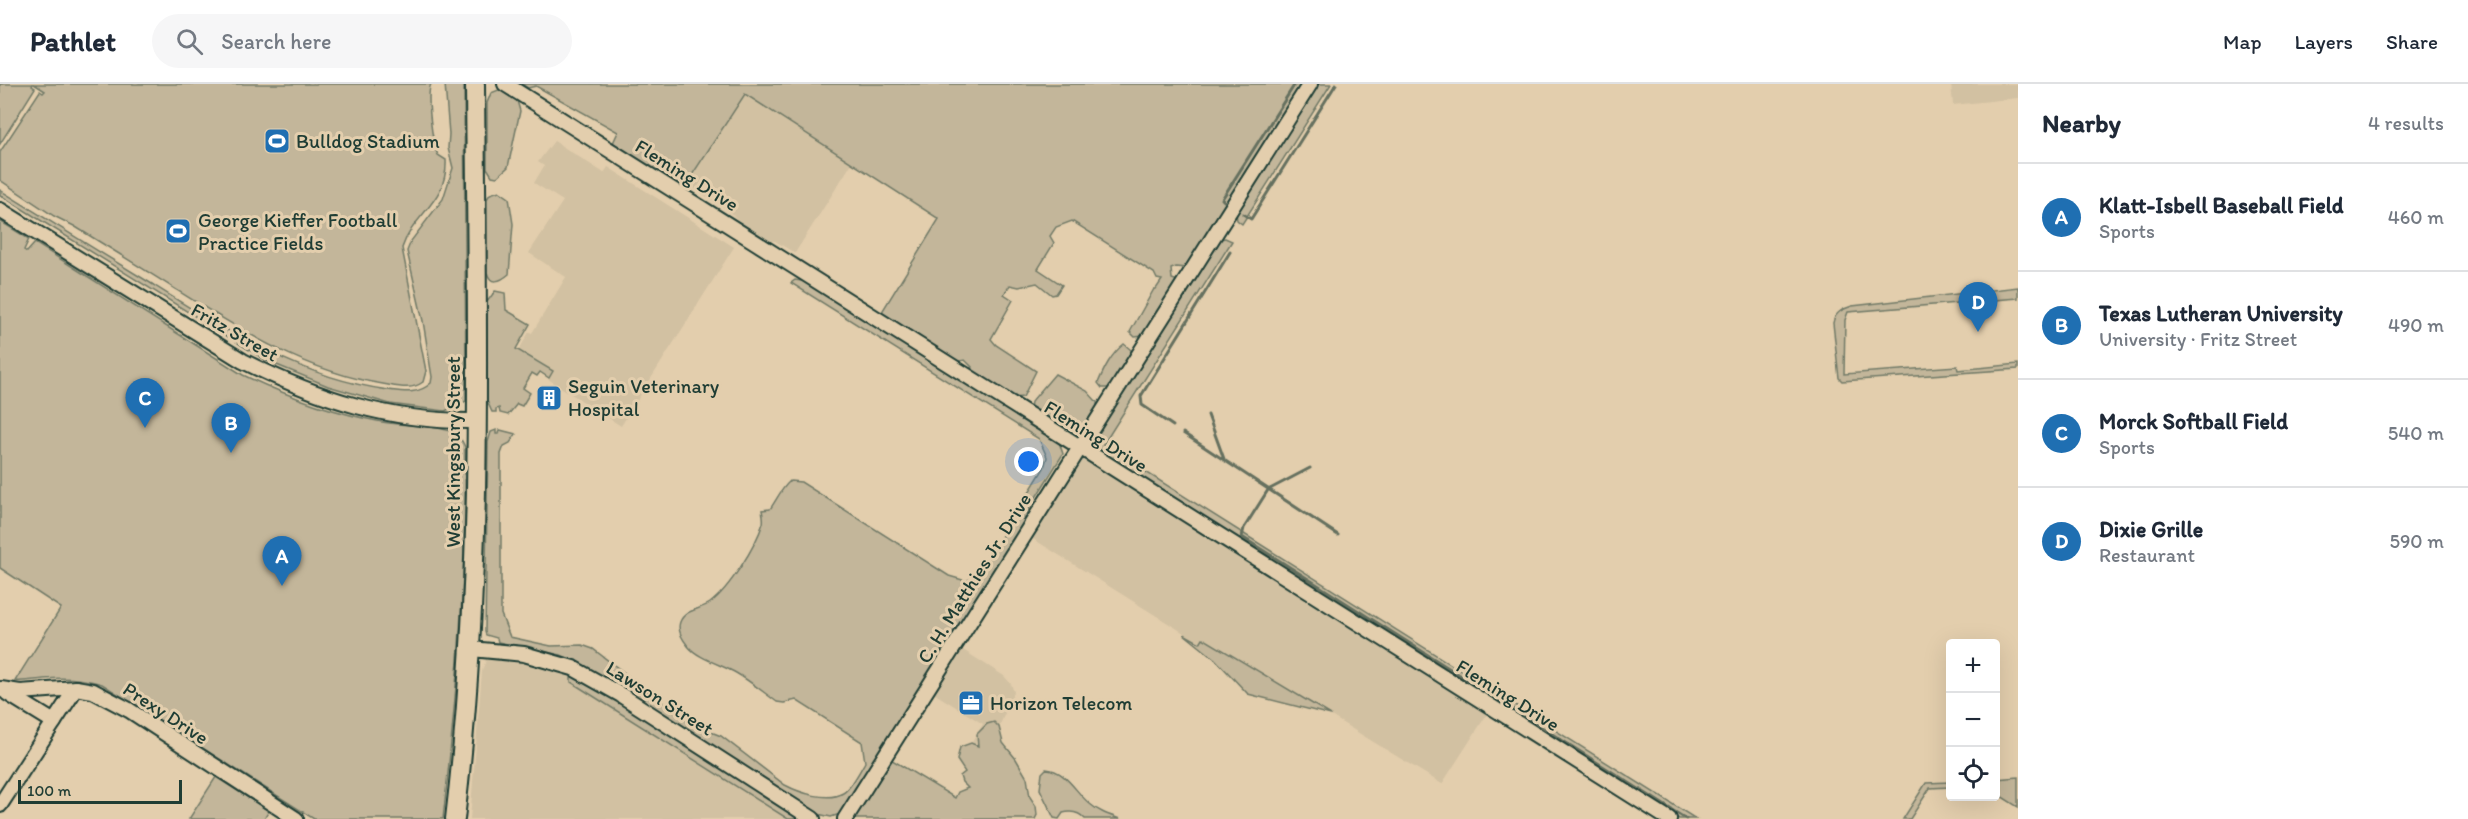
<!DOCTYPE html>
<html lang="en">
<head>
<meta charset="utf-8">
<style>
	:root { --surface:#fff; --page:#f6f6f7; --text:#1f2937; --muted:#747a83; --line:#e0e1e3; --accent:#1f6fb2 }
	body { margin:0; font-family:Itim,sans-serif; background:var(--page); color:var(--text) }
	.controls { position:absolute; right:18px; bottom:18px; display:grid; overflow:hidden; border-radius:6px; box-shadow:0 6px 24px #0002 }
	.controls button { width:54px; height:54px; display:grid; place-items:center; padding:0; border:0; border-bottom:2px solid var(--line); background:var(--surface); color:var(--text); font:30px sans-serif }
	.scale { position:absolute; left:18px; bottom:15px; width:164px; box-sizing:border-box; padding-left:6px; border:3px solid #1f3d34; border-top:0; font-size:16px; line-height:21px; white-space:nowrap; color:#1f3d34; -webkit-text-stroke:4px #e3cead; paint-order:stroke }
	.you { position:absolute; left:1029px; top:378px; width:21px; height:21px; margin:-15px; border:4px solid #fff; border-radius:50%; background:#1a73e8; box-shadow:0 0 0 9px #1a73e833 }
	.badge { display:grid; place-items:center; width:39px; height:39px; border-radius:50%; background:var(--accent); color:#fff; font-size:20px; font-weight:700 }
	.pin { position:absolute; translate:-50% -50px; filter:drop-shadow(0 2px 3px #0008) }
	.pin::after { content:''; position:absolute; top:32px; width:21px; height:18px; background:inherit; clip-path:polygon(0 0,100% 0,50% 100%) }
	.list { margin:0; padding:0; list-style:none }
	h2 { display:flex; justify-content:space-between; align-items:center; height:78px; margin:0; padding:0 24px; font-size:26px }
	h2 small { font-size:20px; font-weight:400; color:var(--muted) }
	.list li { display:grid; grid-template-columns:39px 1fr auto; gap:18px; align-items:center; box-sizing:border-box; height:108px; padding:0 24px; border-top:2px solid var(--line) }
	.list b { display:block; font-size:22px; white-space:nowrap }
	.list p { margin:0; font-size:20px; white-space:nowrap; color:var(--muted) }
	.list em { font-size:20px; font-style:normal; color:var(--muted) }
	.icon { flex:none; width:33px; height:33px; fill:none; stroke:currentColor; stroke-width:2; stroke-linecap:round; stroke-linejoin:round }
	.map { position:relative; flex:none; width:2018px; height:735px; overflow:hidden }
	header { display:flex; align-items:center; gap:36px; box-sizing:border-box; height:84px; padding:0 30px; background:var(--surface); border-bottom:2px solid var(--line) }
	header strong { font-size:28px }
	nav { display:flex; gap:33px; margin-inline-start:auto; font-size:21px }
	.search { width:420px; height:54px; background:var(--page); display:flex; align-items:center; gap:15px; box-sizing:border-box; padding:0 21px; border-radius:33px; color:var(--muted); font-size:22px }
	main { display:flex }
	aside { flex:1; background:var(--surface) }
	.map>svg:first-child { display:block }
	.built { fill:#d2c1a2 }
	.green { fill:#c3b69a; stroke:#717a67; stroke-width:1.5 }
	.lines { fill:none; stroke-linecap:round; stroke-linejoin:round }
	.stream { stroke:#65705f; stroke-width:3 }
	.minor-casing { stroke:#1f3d34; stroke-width:18 }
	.major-casing { stroke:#1f3d34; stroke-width:22 }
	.minor { stroke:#e3cead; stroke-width:14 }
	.major { stroke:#e3cead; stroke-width:18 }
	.labels { text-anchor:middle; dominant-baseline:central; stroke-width:6; stroke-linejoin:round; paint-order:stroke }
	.poi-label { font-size:20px; fill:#1f3d34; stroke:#e3cead; text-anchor:start }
	.street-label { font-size:20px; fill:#1f3d34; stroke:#e3cead }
</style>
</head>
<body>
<header>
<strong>Pathlet</strong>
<div class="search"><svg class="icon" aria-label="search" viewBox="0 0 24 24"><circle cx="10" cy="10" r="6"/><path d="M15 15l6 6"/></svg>Search here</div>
<nav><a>Map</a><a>Layers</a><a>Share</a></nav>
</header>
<main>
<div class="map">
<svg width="2018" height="735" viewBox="0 0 2018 735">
	<rect width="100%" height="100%" fill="#e3cead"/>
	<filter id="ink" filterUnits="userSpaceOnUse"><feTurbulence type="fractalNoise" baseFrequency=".0167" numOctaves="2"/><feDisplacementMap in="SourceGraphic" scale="12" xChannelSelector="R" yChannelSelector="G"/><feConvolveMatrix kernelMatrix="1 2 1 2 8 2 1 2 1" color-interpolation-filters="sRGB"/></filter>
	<g filter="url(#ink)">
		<g class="built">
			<polygon points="1951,0 2018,0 2018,14 1953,21"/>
			<polygon points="744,10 852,79 795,169 775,157 770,157 739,137 728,126 690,102 695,99 690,95"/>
			<polygon points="554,57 604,89 608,83 734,163 621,342 548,295 553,287 519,266 529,248 532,249 566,193 529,169 563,117 534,99 544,82 538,78"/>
			<polygon points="1087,374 1489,627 1442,700 1204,554 1200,559 1030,453 1081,375"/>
			<polygon points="960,564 1004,592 1011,600 1014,608 999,643 1000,652 1027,694 1030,714 1036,722 1037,731 1035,735 850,735 889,674 963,719 988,681 966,667 983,640 932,608"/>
			<polygon points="497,573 529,577 564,587 590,599 803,735 470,735 482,587 486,576"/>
		</g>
		<g class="green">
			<polygon points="0,0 33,0 32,2 35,4 0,60"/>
			<path d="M34 0H431C426 10 432 60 438 71L446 76C448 118 413 130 402 164L426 287 423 298C411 307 396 302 383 300 306 288 240 246 175 205 142 184 108 163 74 142L54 132 0 96V68L40 7 43 9 45 7Z"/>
			<path d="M445 0H464L466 317 445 327 390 320 328 302 267 277 0 111V106C51 138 101 169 152 200 225 246 300 294 388 306 404 308 418 311 431 299L432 293 423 237 407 167 411 157 443 115 453 84 448 64 449 50Z"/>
			<polygon points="521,0 1302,0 1186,184 1176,183 1171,185 1172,195 1178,197 1143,252 1135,253 1130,248 1154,205 1156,205 1162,196 1157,195 1154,189 1072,137 1056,143 1050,152 1054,159 1038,185 1062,201 1056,210 1052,211 1037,199 1019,203 1010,201 1004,210 1013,216 991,255 996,261 1036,287 1023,313 1012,314 967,287 972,283 965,276 954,278 880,231 939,135 745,10 690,94 696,99 688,103 678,101 613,59 618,48 536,2 528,4"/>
			<polygon points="1315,0 1331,0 1242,140 1237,136 1236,129"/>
			<polygon points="501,5 516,13 520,27 508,83 497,93 492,92 487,84 487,19 491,9"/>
			<path d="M499 107 509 114 513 140 509 190C501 197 490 202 487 188V115L490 110Z"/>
			<path d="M0 137 29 155 24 166 27 168 35 159 243 291C287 312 333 329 382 338 403 342 431 340 450 347 458 350 462 356 465 363 467 487 457 612 443 735H314L102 600C82 594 64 593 44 595 33 596 25 598 15 597L61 524 0 484Z"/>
			<polygon points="1225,154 1232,157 1103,361 1696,735 1679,735 1096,366 1094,353 1220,155"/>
			<path d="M802 194 1059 358 1063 370 1031 421 1015 455 840 730 831 733 818 730 620 603 579 579 561 571 498 558 497 554 486 551 485 548 488 358 491 348 496 346V350H499L500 346 516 350 510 359 504 362 501 370V530L510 553 551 562 582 561 593 565 691 640 721 652 785 701C800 709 828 718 843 709 851 705 861 685 865 678L862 658 796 616 784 619 777 618C763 608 750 597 736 589 722 581 697 574 688 562 683 556 677 546 680 538 685 525 700 526 710 519 729 505 756 462 763 439 764 435 763 431 762 426L770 425C777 415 781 405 790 397L801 398 949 492 966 497 975 493 982 484 1044 384 1047 373 1039 355 791 199 795 196 801 197Z"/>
			<path d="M2018 203V214L1848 228 1845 236 1844 290 1957 282 1958 286 2018 280V285L1842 297 1839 294 1833 239C1835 228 1843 225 1852 222Z"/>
			<polygon points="495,207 505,209 506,226 530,240 516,265 553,287 549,294 540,288 537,292 532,289 523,304 530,309 522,322 517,320 508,331 500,329 499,324 496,325 496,328 492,328 487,317 487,218"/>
			<path d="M1124 260 1131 266V272L1110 304H1102L1098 299C1104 285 1111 270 1124 260Z"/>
			<path d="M1055 290 1087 307 1097 318C1098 325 1095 329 1091 335 1074 360 1048 335 1030 324L1031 318Z"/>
			<polygon points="1184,550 1200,559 1203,554 1331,631 1248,610 1215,575"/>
			<polygon points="571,591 627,620 803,735 788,735 571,598"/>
			<polygon points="994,638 999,643 1003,659 1016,675 1027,694 1030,713 1036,722 1037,731 1035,735 850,735 889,674 955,714 958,708 968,704 962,698 960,692 965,688 957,676 960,663 971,659 978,662 977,650 987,640"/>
			<path d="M1046 685C1066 686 1076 709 1090 720 1099 728 1109 731 1120 735H1085C1079 728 1071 727 1063 729L1059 735 1054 734 1040 705 1042 689Z"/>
			<polygon points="216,693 269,727 264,735 189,735"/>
			<polygon points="2018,693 2018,723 1996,709 1996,695"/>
			<polygon points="1950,698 1950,703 1930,704 1910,735 1903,735 1926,699"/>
		</g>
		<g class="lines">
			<g class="stream">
				<polyline points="1224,117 1222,115 1295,0"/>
				<polyline points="1243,130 1251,135 1336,0"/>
				<polyline points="1208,331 1224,375"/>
				<polyline points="1173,342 1142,321 1141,312 1230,168"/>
				<polyline points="1183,349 1338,451"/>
				<polyline points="1310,384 1268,406 1244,444 1242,453 1686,735"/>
			</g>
			<g class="minor-casing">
				<g id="minor">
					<polyline points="505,0 1669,735"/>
					<path d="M0 126 243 277C319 315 390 338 476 337"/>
					<polyline points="471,565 524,570 573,584 621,611 813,735"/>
					<polyline points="1,605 20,608 76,604 93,607 129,626 296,735"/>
					<polyline points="7,609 54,638"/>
					<polyline points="0,721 76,604"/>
					<polyline points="845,735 1310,0"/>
				</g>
			</g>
			<g class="major-casing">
				<path id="major" d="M455 735C484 492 477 245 475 0"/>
			</g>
			<use href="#minor" class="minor"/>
			<use href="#major" class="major"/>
		</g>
	</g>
	<defs>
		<g id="stadium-square" transform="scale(1.35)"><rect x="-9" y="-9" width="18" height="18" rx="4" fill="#1f6fb2" stroke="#e3cead"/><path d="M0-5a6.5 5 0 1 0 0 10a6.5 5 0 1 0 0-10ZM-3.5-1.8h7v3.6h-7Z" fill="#fff"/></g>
		<g id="building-square" transform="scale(1.35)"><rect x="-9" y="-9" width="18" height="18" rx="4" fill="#1f6fb2" stroke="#e3cead"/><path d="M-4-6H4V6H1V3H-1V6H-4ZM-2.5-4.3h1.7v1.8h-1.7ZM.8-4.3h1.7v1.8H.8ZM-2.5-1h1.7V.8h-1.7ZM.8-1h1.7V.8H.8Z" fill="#fff"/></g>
		<g id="office-square" transform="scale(1.35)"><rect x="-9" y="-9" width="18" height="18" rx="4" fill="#1f6fb2" stroke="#e3cead"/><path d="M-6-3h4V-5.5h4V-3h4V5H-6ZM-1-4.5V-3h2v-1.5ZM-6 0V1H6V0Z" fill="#fff"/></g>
	</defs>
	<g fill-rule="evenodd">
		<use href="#stadium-square" x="277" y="57"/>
		<use href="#stadium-square" x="178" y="147"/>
		<use href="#building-square" x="549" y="314"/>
		<use href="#office-square" x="971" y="619"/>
	</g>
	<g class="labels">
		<g class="poi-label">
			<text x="296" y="57">Bulldog Stadium</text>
			<text x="198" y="136">George Kieffer Football<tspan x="198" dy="23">Practice Fields</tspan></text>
			<text x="568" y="302">Seguin Veterinary<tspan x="568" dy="23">Hospital</tspan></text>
			<text x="990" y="619">Horizon Telecom</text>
		</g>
		<g class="street-label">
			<text transform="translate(687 91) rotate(32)">Fleming Drive</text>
			<text transform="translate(235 248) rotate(30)">Fritz Street</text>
			<text transform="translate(1096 352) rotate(32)">Fleming Drive</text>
			<text transform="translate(453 368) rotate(-90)">West Kingsbury Street</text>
			<text transform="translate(974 494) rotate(-58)">C. H. Matthies Jr. Drive</text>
			<text transform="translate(1508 611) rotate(32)">Fleming Drive</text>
			<text transform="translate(660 614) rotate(32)">Lawson Street</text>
			<text transform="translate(166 629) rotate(33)">Prexy Drive</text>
		</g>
	</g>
</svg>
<div class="controls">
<button>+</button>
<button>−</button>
<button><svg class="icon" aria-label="locate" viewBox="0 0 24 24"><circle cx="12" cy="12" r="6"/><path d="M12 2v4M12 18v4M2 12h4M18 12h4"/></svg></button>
</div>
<div class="scale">100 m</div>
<div class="you"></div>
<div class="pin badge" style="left:282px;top:502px">A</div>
<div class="pin badge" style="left:231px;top:369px">B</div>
<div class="pin badge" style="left:145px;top:344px">C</div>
<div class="pin badge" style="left:1978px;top:248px">D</div>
</div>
<aside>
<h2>Nearby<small>4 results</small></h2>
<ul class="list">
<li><span class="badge">A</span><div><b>Klatt-Isbell Baseball Field</b><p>Sports</p></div><em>460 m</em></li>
<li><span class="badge">B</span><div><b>Texas Lutheran University</b><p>University · Fritz Street</p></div><em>490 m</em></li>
<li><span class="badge">C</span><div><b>Morck Softball Field</b><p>Sports</p></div><em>540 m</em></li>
<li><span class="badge">D</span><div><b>Dixie Grille</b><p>Restaurant</p></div><em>590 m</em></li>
</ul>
</aside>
</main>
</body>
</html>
